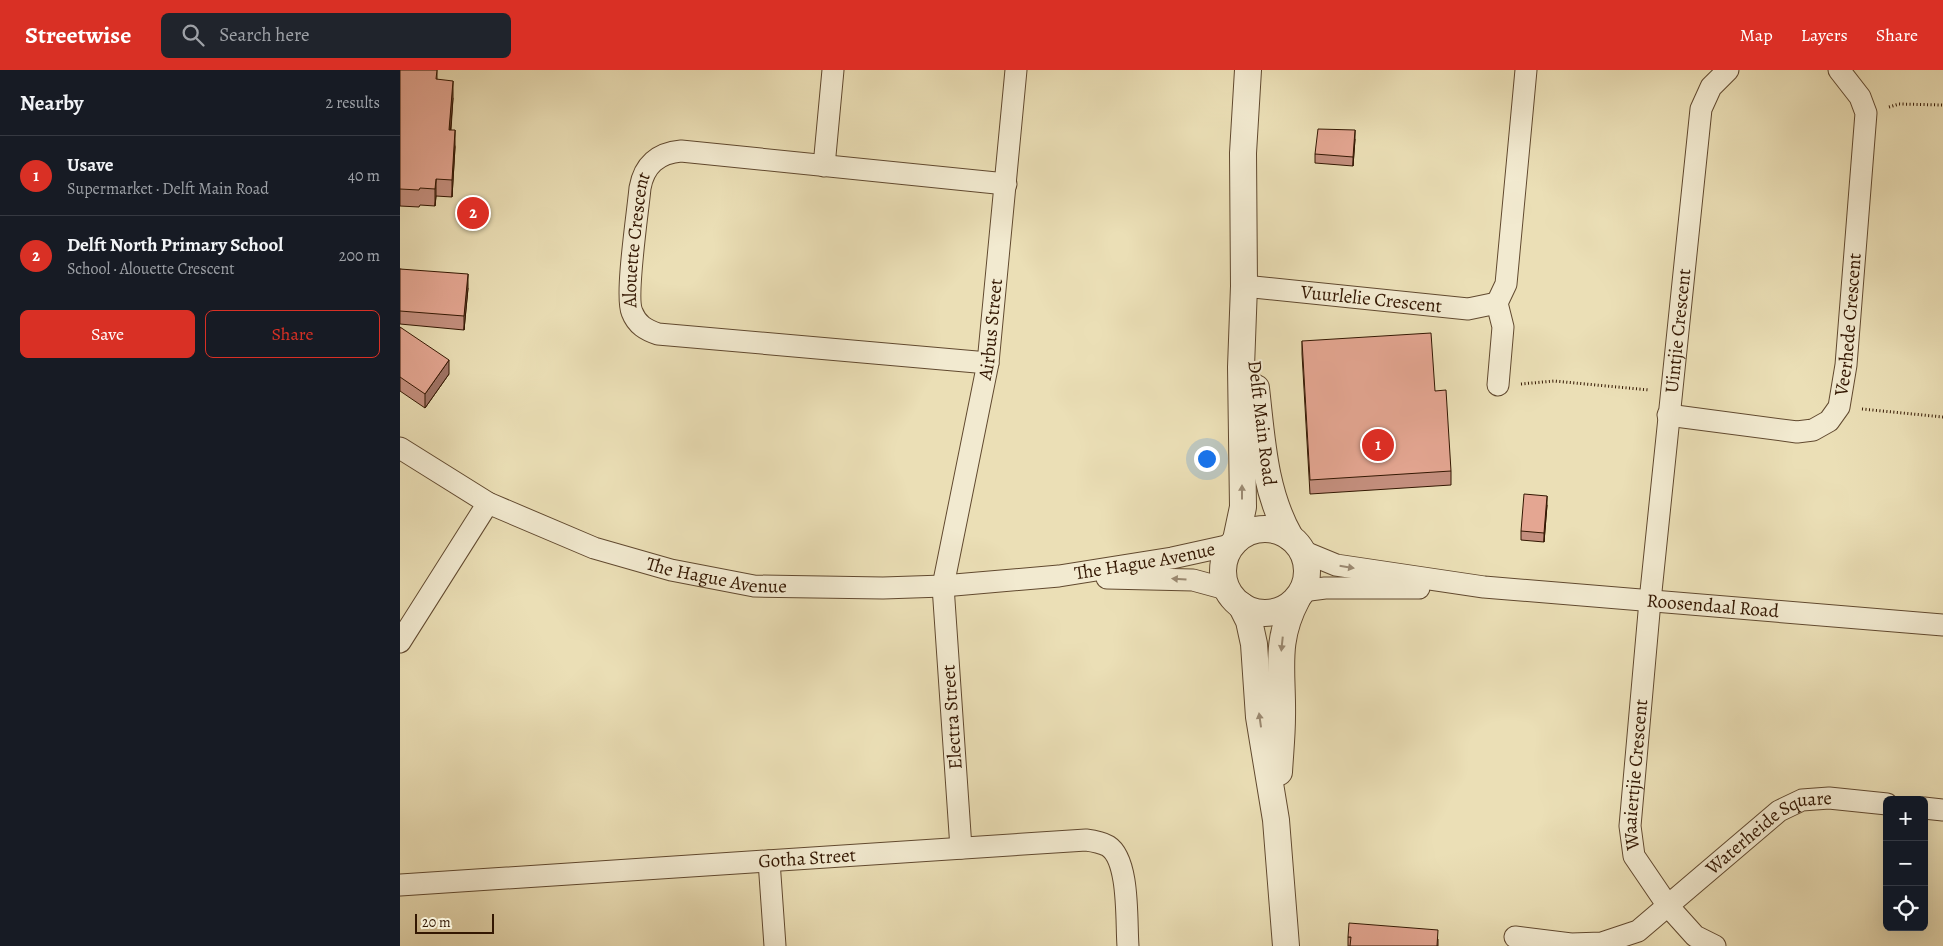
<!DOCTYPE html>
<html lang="en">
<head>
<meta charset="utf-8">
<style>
	:root { --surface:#171b24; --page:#20242c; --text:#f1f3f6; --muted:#9ea1a6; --line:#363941; --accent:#d93025 }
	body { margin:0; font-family:Alegreya,serif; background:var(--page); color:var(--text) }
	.controls { position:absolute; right:15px; bottom:15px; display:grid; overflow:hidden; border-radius:8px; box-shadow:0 5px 20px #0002 }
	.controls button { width:45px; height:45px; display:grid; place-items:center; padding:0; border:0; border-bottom:1px solid var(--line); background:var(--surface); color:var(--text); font:25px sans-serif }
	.scale { position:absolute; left:15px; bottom:12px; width:79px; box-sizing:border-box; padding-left:5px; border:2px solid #331702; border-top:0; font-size:14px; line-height:18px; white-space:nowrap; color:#331702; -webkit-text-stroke:4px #f2ead0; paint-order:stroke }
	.you { position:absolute; left:806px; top:388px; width:18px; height:18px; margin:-12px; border:4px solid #fff; border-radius:50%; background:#1a73e8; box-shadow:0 0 0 8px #1a73e833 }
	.badge { display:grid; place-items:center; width:32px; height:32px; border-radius:50%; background:var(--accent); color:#fff; font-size:16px; font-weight:700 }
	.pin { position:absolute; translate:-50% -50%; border:2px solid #fff; box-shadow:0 1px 5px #0006 }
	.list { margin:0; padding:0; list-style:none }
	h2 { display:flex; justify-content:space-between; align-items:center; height:65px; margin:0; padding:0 20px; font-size:21px }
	h2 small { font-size:16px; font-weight:400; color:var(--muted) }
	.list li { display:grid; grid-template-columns:32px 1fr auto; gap:15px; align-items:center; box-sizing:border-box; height:80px; padding:0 20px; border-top:1px solid var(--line) }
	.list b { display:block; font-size:19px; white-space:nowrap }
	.list p { margin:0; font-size:16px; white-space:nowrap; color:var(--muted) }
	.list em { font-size:16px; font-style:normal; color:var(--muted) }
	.actions { display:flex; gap:10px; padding:15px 20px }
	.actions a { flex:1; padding:11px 0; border:1px solid var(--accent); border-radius:8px; text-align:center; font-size:18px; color:var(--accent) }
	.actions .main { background:var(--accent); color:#fff }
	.icon { flex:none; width:28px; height:28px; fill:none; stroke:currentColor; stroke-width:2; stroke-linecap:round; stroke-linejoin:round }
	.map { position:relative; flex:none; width:1543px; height:876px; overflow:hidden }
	header { display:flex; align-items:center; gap:30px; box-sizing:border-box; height:70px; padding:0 25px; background:var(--accent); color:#fff }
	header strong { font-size:24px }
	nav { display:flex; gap:28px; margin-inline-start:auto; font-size:18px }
	.search { width:350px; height:45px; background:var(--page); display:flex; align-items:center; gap:12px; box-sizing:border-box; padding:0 18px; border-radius:8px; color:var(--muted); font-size:19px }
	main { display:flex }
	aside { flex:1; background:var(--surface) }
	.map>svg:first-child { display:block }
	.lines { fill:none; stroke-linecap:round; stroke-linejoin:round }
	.minor-casing { stroke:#61492f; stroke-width:23 }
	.tertiary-casing { stroke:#61492f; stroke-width:28 }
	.path { stroke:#331702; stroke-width:3; stroke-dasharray:1 2.5; stroke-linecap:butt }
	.minor { stroke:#f2ead0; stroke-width:21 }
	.tertiary { stroke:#f2ead0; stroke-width:26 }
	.wall { fill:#c48f7e; stroke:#331702 }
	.shaded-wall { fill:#a07466; stroke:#331702 }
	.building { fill:#e4a692; stroke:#331702 }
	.oneway { fill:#9c8b73 }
	.labels { text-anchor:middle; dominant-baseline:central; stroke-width:4; stroke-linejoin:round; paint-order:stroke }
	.street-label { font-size:19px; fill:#331702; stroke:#f2ead0 }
</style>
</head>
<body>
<header>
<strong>Streetwise</strong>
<div class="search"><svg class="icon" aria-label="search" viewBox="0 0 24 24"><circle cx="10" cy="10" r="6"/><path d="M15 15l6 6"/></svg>Search here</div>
<nav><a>Map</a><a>Layers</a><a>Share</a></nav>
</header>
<main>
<aside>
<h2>Nearby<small>2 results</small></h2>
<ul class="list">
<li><span class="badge">1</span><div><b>Usave</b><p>Supermarket · Delft Main Road</p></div><em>40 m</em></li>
<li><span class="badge">2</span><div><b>Delft North Primary School</b><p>School · Alouette Crescent</p></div><em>200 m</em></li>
</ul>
<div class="actions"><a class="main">Save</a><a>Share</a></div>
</aside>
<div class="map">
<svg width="1543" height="876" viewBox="0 0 1543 876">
	<rect width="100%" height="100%" fill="#ebdfb6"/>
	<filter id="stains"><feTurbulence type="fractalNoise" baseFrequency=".004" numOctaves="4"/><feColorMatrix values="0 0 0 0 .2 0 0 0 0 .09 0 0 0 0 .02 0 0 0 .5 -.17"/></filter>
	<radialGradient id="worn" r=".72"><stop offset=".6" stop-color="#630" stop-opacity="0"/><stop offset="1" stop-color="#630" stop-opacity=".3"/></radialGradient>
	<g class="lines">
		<g class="minor-casing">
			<g id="minor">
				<polyline points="424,96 433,0"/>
				<path id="s1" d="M844 216 1068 239 1097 233"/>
				<path id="s2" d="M588 293 258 264C246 260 237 255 232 242 225 226 238 141 240 118 244 95 258 83 281 81L606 114"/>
				<polyline points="1098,315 1103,257 1097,233 1106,214 1126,0"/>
				<path id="s3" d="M1268 345 1397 362 1413 360 1429 351 1439 337 1446 295 1466 43 1460 27 1439 0"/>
				<path id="s4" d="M0 378 88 433 194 478 271 500 354 516 483 518 543 516 659 506 772 488 831 475"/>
				<path id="s5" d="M902 481 936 495 1084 517 1543 555"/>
				<polyline points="707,508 793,510 826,519"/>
				<polyline points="902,521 925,518 1019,518"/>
				<polyline points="0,572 88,433"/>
				<polyline points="1524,738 1543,740"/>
				<path id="s6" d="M561 778 543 516 588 293 616 0"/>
				<polyline points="369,791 375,876"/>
				<path id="s7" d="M0 815 686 770C694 771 701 772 708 776 730 790 726 852 728 876"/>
				<path id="s8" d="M1115 867 1171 874 1202 873 1238 861 1379 741 1402 730 1429 728 1487 734"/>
				<path id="s9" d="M1315 876 1295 866 1268 836 1234 786 1230 756 1250 531 1301 39 1311 17 1328 0"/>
			</g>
		</g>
		<g class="tertiary-casing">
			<g id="tertiary">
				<path d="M856 318C862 370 864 421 890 467"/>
				<circle cx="865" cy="501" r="42"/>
				<polyline points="836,470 843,437 841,297 844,216 843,83 848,0"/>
				<polyline points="841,535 849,551 854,574 859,647 876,750 886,876"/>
				<path d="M879 702C880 684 882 665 882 647 883 601 874 572 897 529"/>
			</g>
		</g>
		<g class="path">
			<polyline points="1489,37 1499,34 1543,35"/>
			<polyline points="1121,314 1154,311 1249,320"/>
			<polyline points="1462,339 1543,347"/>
		</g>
		<use href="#minor" class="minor"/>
		<use href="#tertiary" class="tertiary"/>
	</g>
	<g class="wall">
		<polygon points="0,0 37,0 37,9 53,28 51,60 55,77 52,127 36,126 35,136 20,135 19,137 0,136"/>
		<polygon points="955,69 953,96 915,93 915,84"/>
		<polygon points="0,199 68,218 64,260 0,254"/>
		<polygon points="0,257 49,304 25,338 0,321"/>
		<polygon points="902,271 1051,401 1051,415 910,424 902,284"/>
		<polygon points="1147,435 1144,472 1121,470 1121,461"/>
		<polygon points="948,867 1038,869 1038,876 948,876"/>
	</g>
	<g class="shaded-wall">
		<polygon points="53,11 53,28 49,77 49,60"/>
		<polygon points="55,60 55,77 52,127 52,110"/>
		<polygon points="955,60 955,69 953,96 953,87"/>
		<polygon points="36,109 36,126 35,136 35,119"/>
		<polygon points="68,204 68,218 64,260 64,246"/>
		<polygon points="49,290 49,304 25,338 25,324"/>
		<polygon points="1147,426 1147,435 1144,472 1144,463"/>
	</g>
	<g class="building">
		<polygon points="0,0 37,0 36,9 53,11 49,60 55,60 52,110 36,109 35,119 20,118 19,120 0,119"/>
		<polygon points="918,59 955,60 953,87 915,84"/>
		<polygon points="0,199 68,204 64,246 0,241"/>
		<polygon points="0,257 49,290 25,324 0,307"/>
		<polygon points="1031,263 1035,321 1046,320 1051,401 910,410 902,271"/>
		<polygon points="1124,424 1147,426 1144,463 1121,461"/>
		<polygon points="949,853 1038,860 1037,876 950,876 951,867 948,867"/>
	</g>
	<defs><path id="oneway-solid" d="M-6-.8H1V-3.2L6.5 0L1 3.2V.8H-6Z" transform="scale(1.25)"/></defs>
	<g class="oneway">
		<use href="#oneway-solid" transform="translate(842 422) rotate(-90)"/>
		<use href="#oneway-solid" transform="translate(947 497) rotate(9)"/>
		<use href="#oneway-solid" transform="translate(779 509) rotate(-176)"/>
		<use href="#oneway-solid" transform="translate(882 574) rotate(96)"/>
		<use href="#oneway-solid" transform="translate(860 650) rotate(-98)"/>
	</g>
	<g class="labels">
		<g class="street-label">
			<text stroke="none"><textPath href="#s2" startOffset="439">Alouette Crescent</textPath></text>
			<text stroke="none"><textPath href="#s1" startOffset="128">Vuurlelie Crescent</textPath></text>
			<text stroke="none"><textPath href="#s3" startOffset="265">Veerhede Crescent</textPath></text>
			<text stroke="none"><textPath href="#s6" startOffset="524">Airbus Street</textPath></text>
			<text stroke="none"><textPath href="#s9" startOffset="651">Uintjie Crescent</textPath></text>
			<text transform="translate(862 353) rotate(83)">Delft Main Road</text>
			<text stroke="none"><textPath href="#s4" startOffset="776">The Hague Avenue</textPath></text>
			<text stroke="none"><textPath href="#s4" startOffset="345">The Hague Avenue</textPath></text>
			<text stroke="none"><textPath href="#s5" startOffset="416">Roosendaal Road</textPath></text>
			<text transform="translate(552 647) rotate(-94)">Electra Street</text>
			<text stroke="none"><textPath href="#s9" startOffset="205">Waaiertjie Crescent</textPath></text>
			<text stroke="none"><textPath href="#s8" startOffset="292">Waterheide Square</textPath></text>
			<text stroke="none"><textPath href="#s7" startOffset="408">Gotha Street</textPath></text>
		</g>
	</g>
	<rect width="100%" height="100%" filter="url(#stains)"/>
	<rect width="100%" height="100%" fill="url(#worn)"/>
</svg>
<div class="controls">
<button>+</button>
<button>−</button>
<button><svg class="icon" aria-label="locate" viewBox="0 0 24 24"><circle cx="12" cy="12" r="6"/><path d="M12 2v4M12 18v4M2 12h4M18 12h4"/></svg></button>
</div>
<div class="scale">20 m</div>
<div class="you"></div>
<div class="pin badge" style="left:978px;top:375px">1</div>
<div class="pin badge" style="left:73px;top:143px">2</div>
</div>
</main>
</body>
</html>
